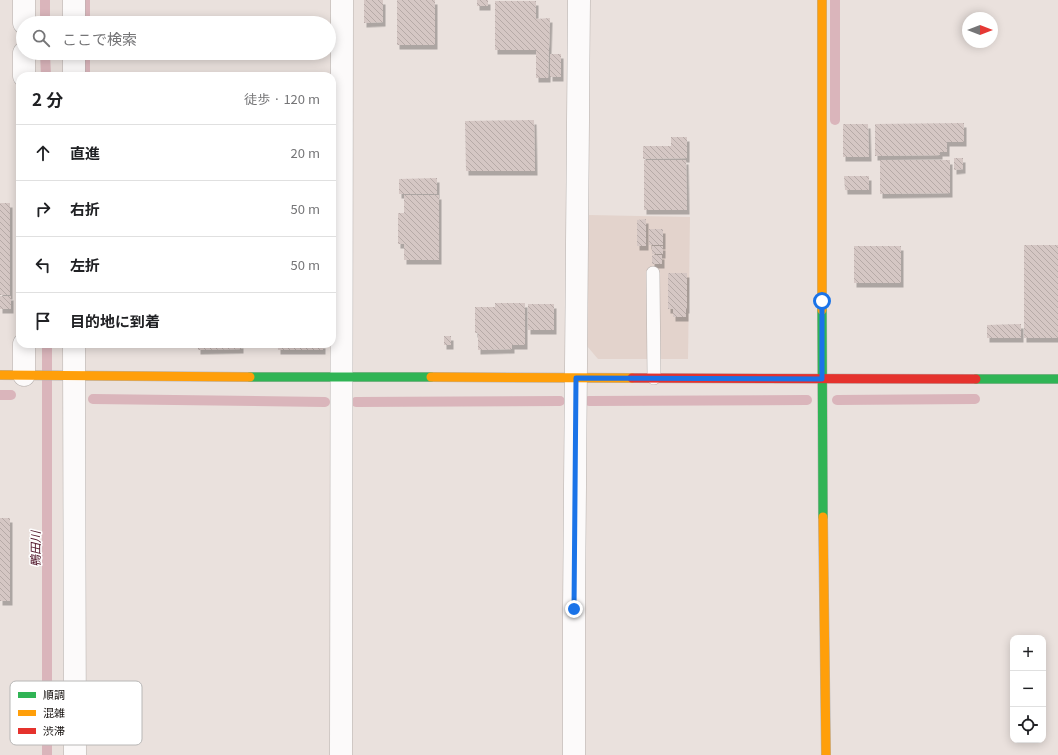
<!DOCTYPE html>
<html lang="ja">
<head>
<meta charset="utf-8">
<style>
	:root { --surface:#fff; --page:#f2f2f2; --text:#202124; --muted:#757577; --line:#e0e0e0 }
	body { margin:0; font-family:Georgia,"Noto Sans JP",serif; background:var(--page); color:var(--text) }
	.controls { position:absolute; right:12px; bottom:12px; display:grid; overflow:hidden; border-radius:8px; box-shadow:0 2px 10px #0003 }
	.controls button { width:36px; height:36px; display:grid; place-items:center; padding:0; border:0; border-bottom:1px solid var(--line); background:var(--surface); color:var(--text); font:20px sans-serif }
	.compass { position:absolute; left:962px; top:12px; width:36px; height:36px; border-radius:50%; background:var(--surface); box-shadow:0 2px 10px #0003; rotate:90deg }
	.stop { position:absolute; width:12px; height:12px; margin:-9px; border:3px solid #1a73e8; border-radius:50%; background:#fff }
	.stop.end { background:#1a73e8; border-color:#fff; box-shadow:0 1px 4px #0008 }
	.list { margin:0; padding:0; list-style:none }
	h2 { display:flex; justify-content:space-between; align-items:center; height:52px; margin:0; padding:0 16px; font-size:17px }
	h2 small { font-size:13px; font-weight:400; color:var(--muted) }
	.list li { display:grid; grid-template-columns:26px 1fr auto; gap:12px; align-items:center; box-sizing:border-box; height:56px; padding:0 16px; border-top:1px solid var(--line) }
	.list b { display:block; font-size:15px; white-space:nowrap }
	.list em { font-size:13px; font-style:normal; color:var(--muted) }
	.icon { flex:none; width:22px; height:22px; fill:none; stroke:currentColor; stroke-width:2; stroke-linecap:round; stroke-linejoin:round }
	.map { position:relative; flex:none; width:1058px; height:755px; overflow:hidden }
	.search { position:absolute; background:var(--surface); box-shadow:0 2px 10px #0003; left:16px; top:16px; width:320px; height:44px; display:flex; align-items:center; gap:10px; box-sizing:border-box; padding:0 14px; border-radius:22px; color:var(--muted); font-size:15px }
	.panel { position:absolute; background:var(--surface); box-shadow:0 2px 10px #0003; left:16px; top:72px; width:320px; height:276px; border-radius:12px }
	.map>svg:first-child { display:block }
	.built { fill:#e3d3cc }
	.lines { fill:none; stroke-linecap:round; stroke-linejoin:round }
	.stream { stroke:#dab5bb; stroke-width:10 }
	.building { fill:url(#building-back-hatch); filter:url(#shadow) }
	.lane-casing { stroke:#b6b0ad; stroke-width:14 }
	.street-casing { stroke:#b6b0ad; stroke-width:23 }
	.fast-casing { stroke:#b6b0ad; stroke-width:10 }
	.slow-casing { stroke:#b6b0ad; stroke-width:10 }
	.jam-casing { stroke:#b6b0ad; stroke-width:10 }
	.lane { stroke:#fcfafa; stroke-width:13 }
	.street { stroke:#fcfafa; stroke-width:22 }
	.fast { stroke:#30b455; stroke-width:9 }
	.slow { stroke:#ff9f0a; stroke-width:9 }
	.jam { stroke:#e5322d; stroke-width:9 }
	.route { stroke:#1a73e8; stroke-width:5 }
	.labels { text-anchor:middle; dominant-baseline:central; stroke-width:3; stroke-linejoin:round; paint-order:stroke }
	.water-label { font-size:12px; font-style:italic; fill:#4f1428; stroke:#fff }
	.key { fill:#fff; stroke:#b8b7b6; stroke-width:1 }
	.key-label { font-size:11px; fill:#140f0d }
</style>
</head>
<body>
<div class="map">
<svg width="1058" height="755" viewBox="0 0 1058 755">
	<defs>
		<pattern id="building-back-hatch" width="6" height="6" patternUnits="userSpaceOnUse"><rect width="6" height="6" fill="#d5c7c4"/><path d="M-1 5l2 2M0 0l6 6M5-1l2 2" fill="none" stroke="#b6aaa7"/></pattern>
		<filter id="shadow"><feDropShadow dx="2.5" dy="4.5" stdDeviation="0" flood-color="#0004"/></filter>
	</defs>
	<rect width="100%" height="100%" fill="#eae1dd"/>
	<polygon class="built" points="589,215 690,217 688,359 598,359 587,346"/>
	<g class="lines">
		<g class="stream">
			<polyline points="45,0 45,23"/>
			<polyline points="835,0 835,120"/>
			<polyline points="85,23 85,0"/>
			<polyline points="45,53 46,76"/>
			<polyline points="85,76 85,53"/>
			<polyline points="0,395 11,395"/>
			<polyline points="93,399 325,402"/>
			<polyline points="837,400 975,399"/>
			<polyline points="589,401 807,400"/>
			<polyline points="356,402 560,401"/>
			<polyline points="47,755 47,344"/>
		</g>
	</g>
	<g class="building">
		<polygon points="364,0 383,0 383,22 364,23"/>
		<rect x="397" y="0" width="38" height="45"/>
		<rect x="477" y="0" width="11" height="6"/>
		<polygon points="495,1 536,1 536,19 550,18 548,78 536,78 536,50 495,50"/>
		<rect x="550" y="54" width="11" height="23"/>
		<polygon points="534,120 535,171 466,171 465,121"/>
		<polygon points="964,123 964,142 947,142 947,152 940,152 940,155 875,156 875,124"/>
		<polygon points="843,124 868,124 869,157 843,157"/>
		<polygon points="671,137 687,137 687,158 643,159 643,146 671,146"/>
		<polygon points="954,158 963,158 963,169 954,170"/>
		<polygon points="644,160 686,160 687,210 644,210"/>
		<polygon points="880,160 950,160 950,193 880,194"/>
		<polygon points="844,176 869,176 869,190 845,190"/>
		<polygon points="437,178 437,194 399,194 399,179"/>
		<polygon points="404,195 439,195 439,260 404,260 404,244 398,244 398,213 404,213"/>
		<rect x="0" y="203" width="10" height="92"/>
		<polygon points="646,219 646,246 637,246 637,220"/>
		<rect x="649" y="229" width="14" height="16"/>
		<rect x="1024" y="245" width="34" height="93"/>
		<rect x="652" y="246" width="11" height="8"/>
		<rect x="854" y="246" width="47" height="37"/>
		<rect x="652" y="255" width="10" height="9"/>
		<rect x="668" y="273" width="19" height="36"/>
		<rect x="0" y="296" width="11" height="13"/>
		<polygon points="495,303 525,303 525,345 512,345 512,349 478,350 478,333 475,333 475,307 495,307"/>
		<rect x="528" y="304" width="26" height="26"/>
		<rect x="673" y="309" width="13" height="8"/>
		<polygon points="1021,324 1021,338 987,338 987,325"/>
		<rect x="444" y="336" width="7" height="9"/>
		<polygon points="198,344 241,344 241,349 198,350"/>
		<rect x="278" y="344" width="45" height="6"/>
		<rect x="0" y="518" width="10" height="83"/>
	</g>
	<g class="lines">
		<g class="lane-casing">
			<polyline id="lane" points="653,273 654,378"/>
		</g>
		<g class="street-casing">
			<g id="street">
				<polyline points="24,0 24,23"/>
				<polyline points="74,0 74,23"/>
				<polyline points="24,53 24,76"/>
				<polyline points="74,53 74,76"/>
				<polyline points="24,344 24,375"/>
				<polyline points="74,344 75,755"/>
				<polyline points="341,755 342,0"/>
				<polyline points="574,755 574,609 579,0"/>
			</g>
		</g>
		<g class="fast-casing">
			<g id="fast">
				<polyline points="822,310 823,517"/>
				<polyline points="250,377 431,377"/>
				<polyline points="976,379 1058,379"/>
			</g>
		</g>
		<g class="slow-casing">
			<g id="slow">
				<polyline points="822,0 822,310"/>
				<polyline points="0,375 250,377"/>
				<polyline points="431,377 632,378"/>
				<polyline points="823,517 826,755"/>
			</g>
		</g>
		<g class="jam-casing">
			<polyline id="jam" points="632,378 976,379"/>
		</g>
		<use href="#lane" class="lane"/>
		<use href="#street" class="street"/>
		<use href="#fast" class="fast"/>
		<use href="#slow" class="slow"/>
		<use href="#jam" class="jam"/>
	</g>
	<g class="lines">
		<polyline class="route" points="574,609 576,378 822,379 822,301"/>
	</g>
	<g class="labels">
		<g class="water-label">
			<text transform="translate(34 549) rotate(-90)">鴨田川</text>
		</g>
	</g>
	<rect x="10" y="681" width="132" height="64" rx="6" class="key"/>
	<rect x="18" y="692" width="18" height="6" fill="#30b455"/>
	<rect x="18" y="710" width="18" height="6" fill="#ff9f0a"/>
	<rect x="18" y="728" width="18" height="6" fill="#e5322d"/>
	<g class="key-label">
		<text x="43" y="699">順調</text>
		<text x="43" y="717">混雑</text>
		<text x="43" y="735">渋滞</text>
	</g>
</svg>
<div class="controls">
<button>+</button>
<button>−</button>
<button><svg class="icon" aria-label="locate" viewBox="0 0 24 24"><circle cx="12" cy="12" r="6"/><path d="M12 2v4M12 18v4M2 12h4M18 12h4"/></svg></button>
</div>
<svg class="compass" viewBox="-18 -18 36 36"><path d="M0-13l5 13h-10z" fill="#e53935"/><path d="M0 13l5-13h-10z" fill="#757577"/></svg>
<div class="stop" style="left:822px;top:301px"></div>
<div class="stop end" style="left:574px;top:609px"></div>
<div class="search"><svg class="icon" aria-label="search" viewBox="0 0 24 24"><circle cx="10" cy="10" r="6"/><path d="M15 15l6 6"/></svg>ここで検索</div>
<section class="panel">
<h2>2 分<small>徒歩 · 120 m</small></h2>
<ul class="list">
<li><svg class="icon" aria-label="ahead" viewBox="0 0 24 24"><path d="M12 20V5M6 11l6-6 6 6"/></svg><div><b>直進</b></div><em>20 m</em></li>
<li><svg class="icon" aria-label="right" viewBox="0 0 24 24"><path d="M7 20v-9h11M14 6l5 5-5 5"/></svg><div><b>右折</b></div><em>50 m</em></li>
<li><svg class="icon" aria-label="left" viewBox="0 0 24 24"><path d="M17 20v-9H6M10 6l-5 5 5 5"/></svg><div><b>左折</b></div><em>50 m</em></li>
<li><svg class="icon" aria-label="arrive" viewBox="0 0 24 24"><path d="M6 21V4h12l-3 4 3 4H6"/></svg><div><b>目的地に到着</b></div></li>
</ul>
</section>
</div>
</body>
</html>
